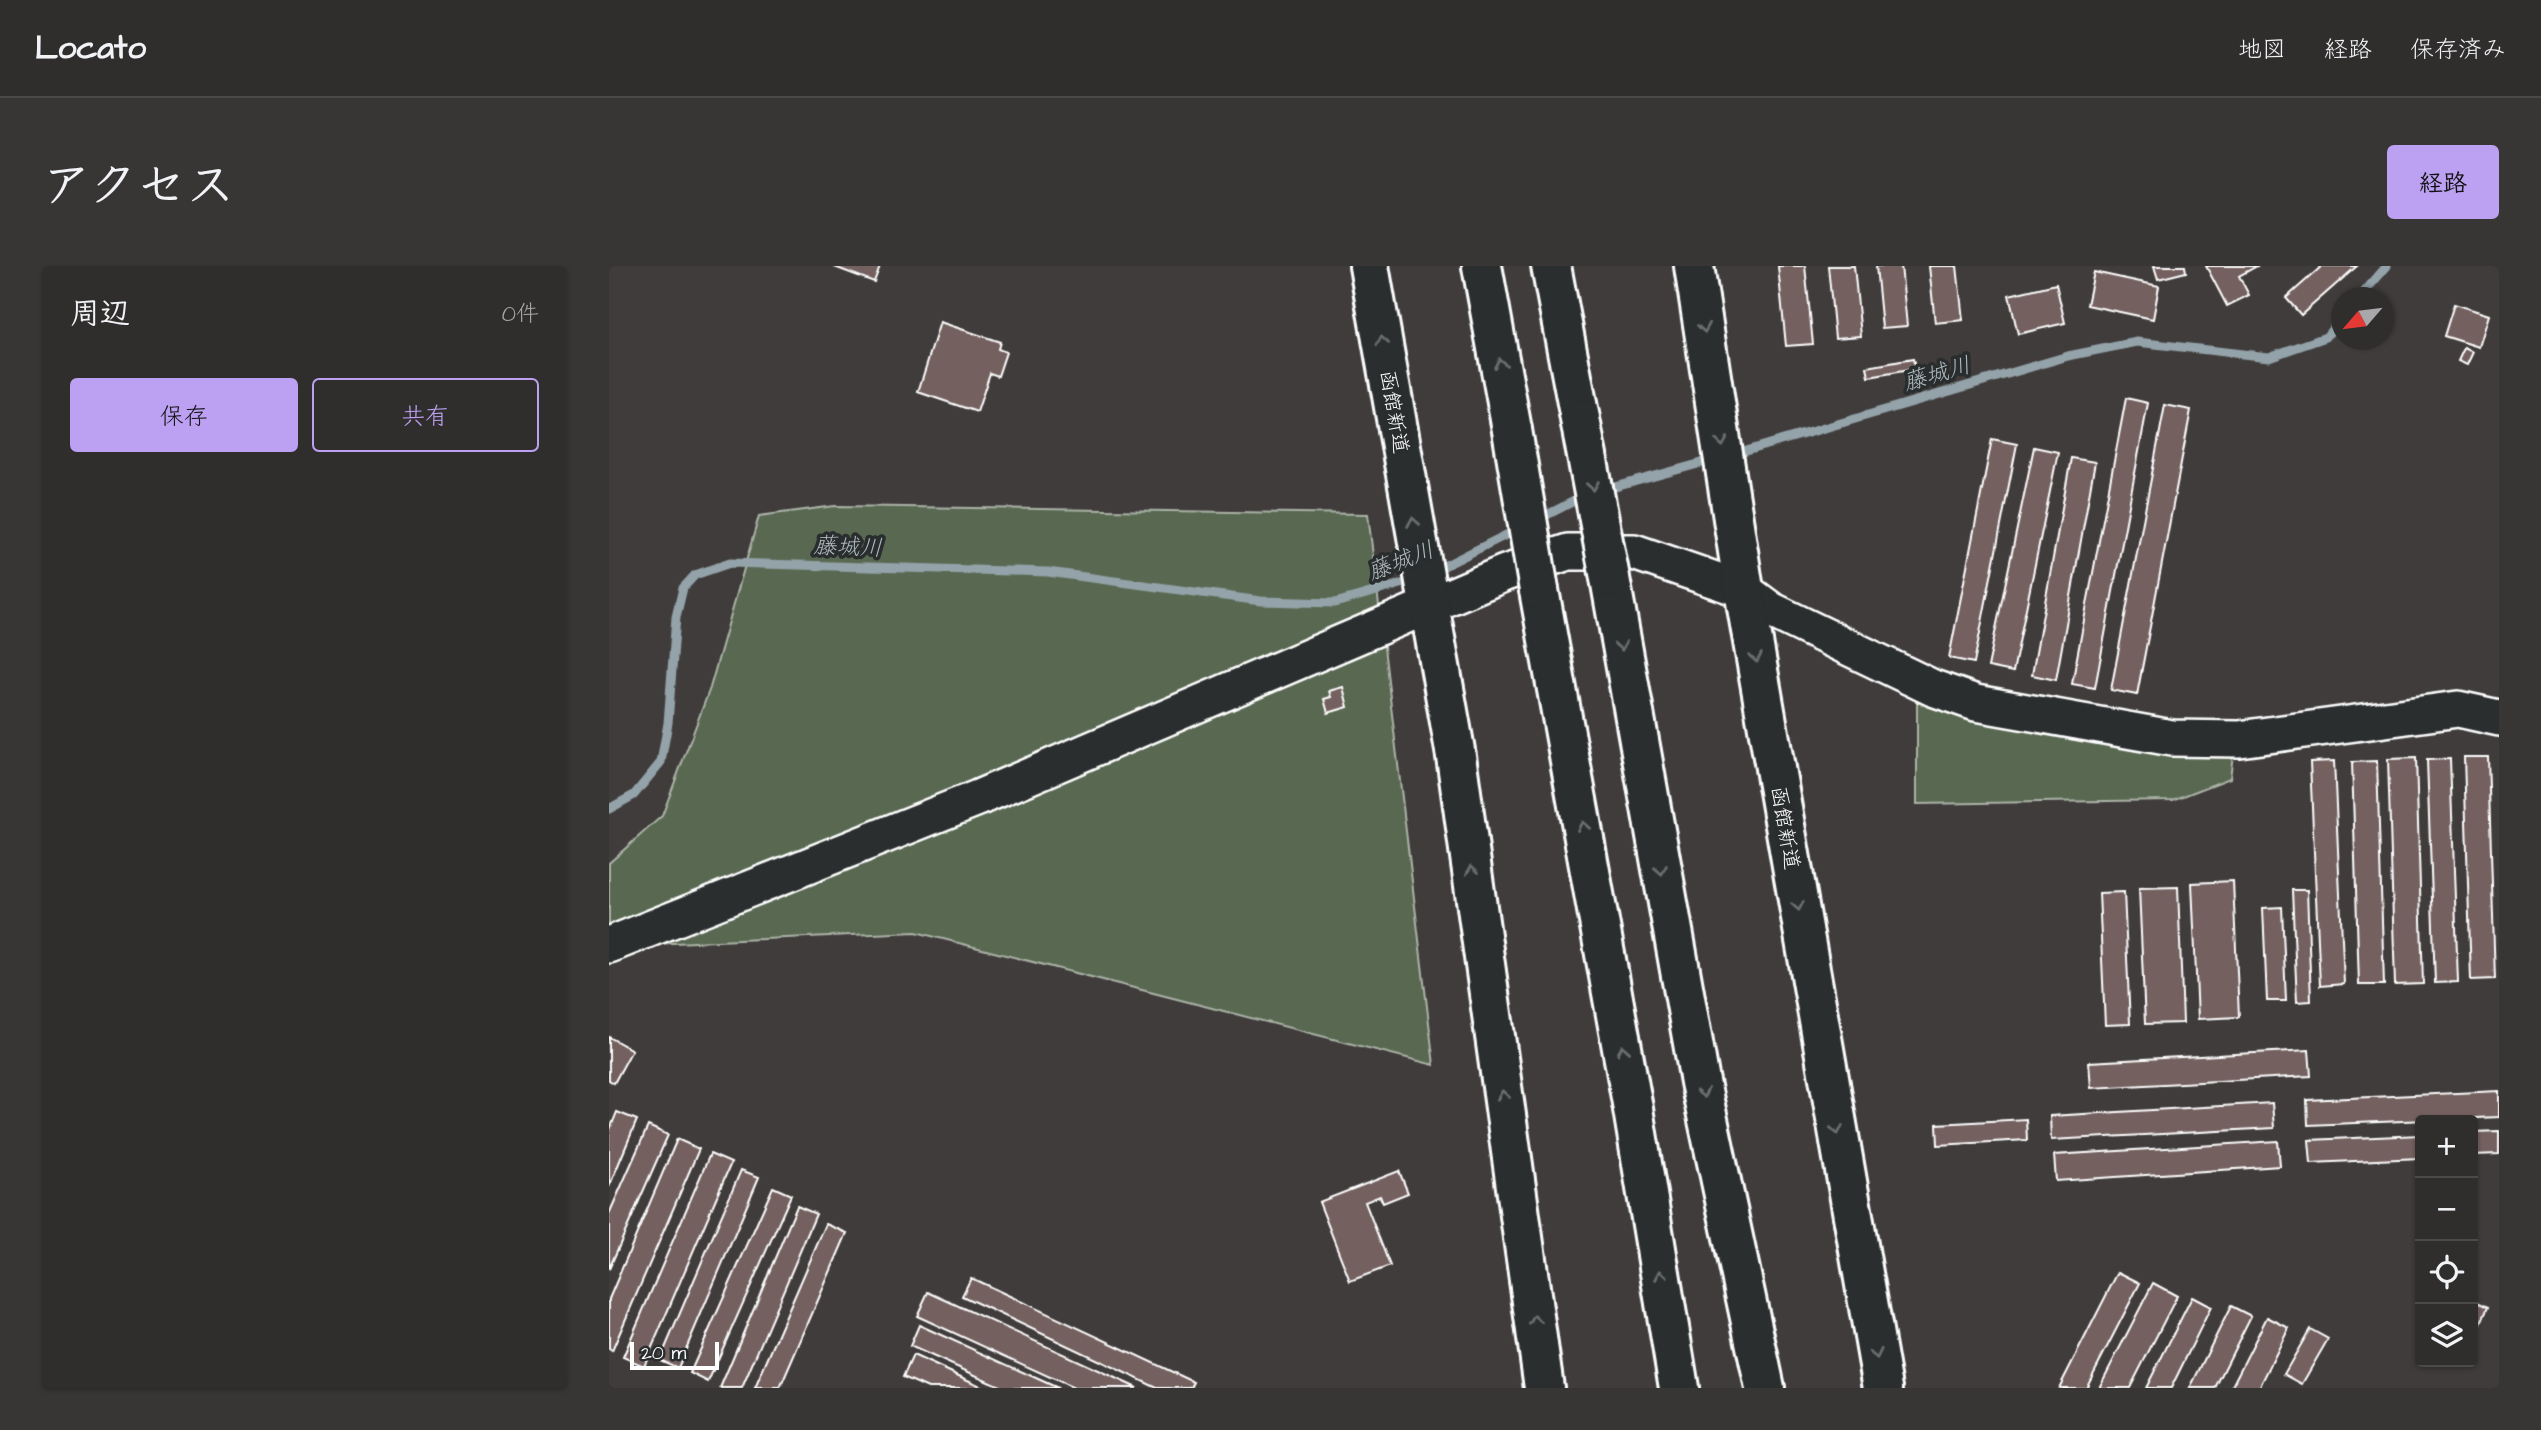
<!DOCTYPE html>
<html lang="ja">
<head>
<meta charset="utf-8">
<style>
	:root { --surface:#302d2d; --page:#383535; --text:#f1f3f6; --muted:#a8a8aa; --line:#4b4949; --accent:#bca0f2 }
	body { margin:0; font-family:"Architects Daughter","Klee One",sans-serif; background:var(--page); color:var(--text) }
	.controls { position:absolute; right:21px; bottom:21px; display:grid; overflow:hidden; border-radius:7px; box-shadow:0 2px 5px #0004 }
	.controls button { width:63px; height:63px; display:grid; place-items:center; padding:0; border:0; border-bottom:2px solid var(--line); background:var(--surface); color:var(--text); font:35px sans-serif }
	.compass { position:absolute; left:1722px; top:21px; width:63px; height:63px; border-radius:50%; background:var(--surface); box-shadow:0 2px 5px #0004; rotate:242deg }
	.scale { position:absolute; left:21px; bottom:18px; width:89px; box-sizing:border-box; padding-left:7px; border:4px solid #fff; border-top:0; font-size:19px; line-height:24px; white-space:nowrap; color:#fff; -webkit-text-stroke:5px #2a2d2e; paint-order:stroke }
	.list { margin:0; padding:0; list-style:none }
	h2 { display:flex; justify-content:space-between; align-items:center; height:91px; margin:0; padding:0 28px; font-size:30px }
	h2 small { font-size:23px; font-weight:400; color:var(--muted) }
	.actions { display:flex; gap:14px; padding:21px 28px }
	.actions a { flex:1; padding:16px 0; border:2px solid var(--accent); border-radius:7px; text-align:center; font-size:24px; color:var(--accent) }
	.actions .main { background:var(--accent); color:#111 }
	.icon { flex:none; width:38px; height:38px; fill:none; stroke:currentColor; stroke-width:2; stroke-linecap:round; stroke-linejoin:round }
	.map { position:relative; flex:none; width:1890px; height:1122px; overflow:hidden; border-radius:7px }
	header { display:flex; align-items:center; gap:42px; box-sizing:border-box; height:98px; padding:0 35px; background:var(--surface); border-bottom:2px solid var(--line) }
	header strong { font-size:33px }
	nav { display:flex; gap:38px; margin-inline-start:auto; font-size:24px }
	.intro { display:flex; align-items:center; justify-content:space-between; box-sizing:border-box; height:168px; padding:0 42px }
	h1 { margin:0; font-size:49px }
	.button { padding:18px 32px; border-radius:7px; background:var(--accent); color:#111; font-size:24px; font-weight:700 }
	main { display:flex; gap:42px; padding:0 42px }
	aside { flex:1; background:var(--surface); border-radius:7px; box-shadow:0 2px 5px #0004 }
	.map>svg:first-child { display:block }
	.green { fill:#596851; stroke:#acb4a8; stroke-width:2 }
	.lines { fill:none; stroke-linecap:round; stroke-linejoin:round }
	.stream { stroke:#93a3a9; stroke-width:9 }
	.building { fill:#73605e; stroke:#fff; stroke-width:2 }
	.street-casing { stroke:#fff; stroke-width:40 }
	.highway-casing { stroke:#fff; stroke-width:44 }
	.street { stroke:#2a2d2e; stroke-width:35 }
	.highway { stroke:#2a2d2e; stroke-width:38 }
	.highway-bridge-casing { stroke:#fff; stroke-width:44; stroke-linecap:butt }
	.highway-bridge { stroke:#2a2d2e; stroke-width:38 }
	.oneway { stroke:#6a6c6d }
	.labels { text-anchor:middle; dominant-baseline:central; stroke-width:7; stroke-linejoin:round; paint-order:stroke }
	.street-label { font-size:21px; fill:#fff; stroke:#2a2d2e }
	.water-label { font-size:23px; font-style:italic; fill:#aebabe; stroke:#2a2d2e }
</style>
</head>
<body>
<header>
<strong>Locato</strong>
<nav><a>地図</a><a>経路</a><a>保存済み</a></nav>
</header>
<div class="intro"><h1>アクセス</h1><a class="button">経路</a></div>
<main>
<aside>
<h2>周辺<small>0件</small></h2>
<ul class="list">
</ul>
<div class="actions"><a class="main">保存</a><a>共有</a></div>
</aside>
<div class="map">
<svg width="1890" height="1122" viewBox="0 0 1890 1122">
	<rect width="100%" height="100%" fill="#403c3c"/>
	<filter id="ink" filterUnits="userSpaceOnUse"><feTurbulence type="fractalNoise" baseFrequency=".0143" numOctaves="2"/><feDisplacementMap in="SourceGraphic" scale="14" xChannelSelector="R" yChannelSelector="G"/><feConvolveMatrix kernelMatrix="1 2 1 2 8 2 1 2 1" color-interpolation-filters="sRGB"/></filter>
	<g filter="url(#ink)">
		<g class="green">
			<polygon points="226,240 759,248 825,799 307,666 0,680 0,597 53,550 101,422 150,250"/>
			<polygon points="1308,434 1624,488 1621,512 1564,534 1308,538"/>
		</g>
		<g class="lines">
			<g class="stream">
				<polyline points="1750,32 1778,0"/>
				<polyline points="1124,189 1459,90 1528,76 1660,91 1717,71 1732,52"/>
				<polyline points="992,225 1107,193"/>
				<polyline points="928,254 975,230"/>
				<polyline points="825,305 909,263"/>
				<polyline points="0,543 25,529 52,496 59,457 67,351 74,322 86,309 121,297 439,306 652,335 726,337 806,314"/>
			</g>
		</g>
		<g class="building">
			<polygon points="223,0 271,0 265,16"/>
			<polygon points="1169,0 1196,0 1204,78 1177,80"/>
			<polygon points="1219,0 1245,0 1252,70 1226,72"/>
			<polygon points="1267,0 1292,0 1298,60 1273,62"/>
			<polygon points="1320,0 1348,0 1354,54 1326,57"/>
			<polygon points="1545,0 1576,0 1577,6 1549,13"/>
			<polygon points="1597,0 1648,0 1630,10 1640,29 1618,40"/>
			<polygon points="1713,0 1748,0 1692,49 1677,32"/>
			<polygon points="1485,6 1550,20 1544,53 1478,39"/>
			<polygon points="1447,18 1456,57 1409,68 1400,29"/>
			<polygon points="1845,38 1880,49 1870,81 1835,70"/>
			<polygon points="331,56 391,76 389,83 397,86 389,110 381,107 368,146 309,126"/>
			<polygon points="1855,82 1864,86 1858,99 1849,95"/>
			<polygon points="1304,93 1306,103 1260,111 1258,101"/>
			<polygon points="1517,132 1539,137 1486,422 1463,418"/>
			<polygon points="1556,139 1582,144 1528,429 1502,424"/>
			<polygon points="1383,173 1408,178 1365,397 1340,392"/>
			<polygon points="1425,181 1449,186 1404,406 1379,401"/>
			<polygon points="1462,192 1486,196 1447,414 1423,409"/>
			<polygon points="734,421 739,441 719,447 715,433 722,431 720,425"/>
			<polygon points="1855,491 1879,491 1886,713 1862,714"/>
			<polygon points="1807,492 1814,718 1786,719 1779,493"/>
			<polygon points="1841,493 1849,716 1826,717 1818,494"/>
			<polygon points="1725,495 1735,718 1711,720 1701,496"/>
			<polygon points="1768,495 1775,719 1750,719 1743,496"/>
			<polygon points="1624,615 1630,751 1589,753 1583,617"/>
			<polygon points="1569,621 1574,757 1536,758 1530,622"/>
			<polygon points="1683,624 1698,624 1702,735 1688,736"/>
			<polygon points="1515,626 1521,758 1496,759 1490,627"/>
			<polygon points="1673,641 1677,735 1658,735 1654,642"/>
			<polygon points="0,771 23,784 5,817 0,814"/>
			<polygon points="1700,784 1702,810 1482,822 1480,796"/>
			<polygon points="1890,825 1890,851 1699,859 1698,834"/>
			<polygon points="1663,837 1665,862 1442,874 1441,850"/>
			<polygon points="8,846 28,854 0,921 0,866"/>
			<polygon points="1417,853 1418,874 1329,879 1328,858"/>
			<polygon points="39,860 59,869 0,1003 0,948"/>
			<polygon points="1890,865 1890,888 1864,889 1864,866"/>
			<polygon points="1811,869 1811,892 1702,897 1700,874"/>
			<polygon points="68,873 90,883 3,1085 0,1083 0,1033"/>
			<polygon points="1669,875 1671,900 1447,915 1445,889"/>
			<polygon points="101,888 122,897 35,1100 14,1091"/>
			<polygon points="132,904 150,911 69,1102 51,1094"/>
			<polygon points="790,905 799,927 774,937 771,930 756,936 781,1000 741,1015 710,936"/>
			<polygon points="164,921 182,929 99,1116 81,1107"/>
			<polygon points="188,940 207,948 133,1122 111,1122"/>
			<polygon points="217,958 238,967 171,1122 146,1122"/>
			<polygon points="1509,1006 1531,1017 1477,1122 1450,1122"/>
			<polygon points="362,1012 585,1116 582,1122 548,1122 353,1030"/>
			<polygon points="1544,1017 1568,1030 1521,1122 1490,1122"/>
			<polygon points="319,1026 528,1122 465,1122 308,1050"/>
			<polygon points="1583,1031 1602,1041 1562,1122 1537,1122"/>
			<polygon points="1864,1034 1879,1041 1864,1077"/>
			<polygon points="1622,1040 1642,1050 1606,1122 1581,1122"/>
			<polygon points="1658,1051 1680,1062 1650,1122 1622,1122"/>
			<polygon points="310,1059 449,1122 395,1122 301,1080"/>
			<polygon points="1701,1063 1719,1073 1693,1118 1675,1108"/>
			<polygon points="304,1089 376,1122 319,1122 294,1111"/>
		</g>
		<g class="lines">
			<g class="street-casing">
				<polyline id="street" points="0,679 369,532 896,307 959,286 1025,286 1135,324 1162,344 1324,422 1367,437 1563,472 1630,473 1849,443 1890,452"/>
			</g>
			<g class="highway-casing">
				<g id="highway">
					<polyline points="760,0 847,490 935,1122"/>
					<polyline points="873,0 903,164"/>
					<polyline points="942,0 971,153"/>
					<polyline points="1085,0 1135,324 1274,1122"/>
					<polyline points="1001,312 1091,816 1156,1122"/>
					<polyline points="930,324 1023,837 1070,1122"/>
				</g>
			</g>
			<use href="#street" class="street"/>
			<use href="#highway" class="highway"/>
			<g class="highway-bridge-casing">
				<g id="highway-bridge">
					<polyline points="971,153 1001,312"/>
					<polyline points="903,164 930,324"/>
				</g>
			</g>
			<use href="#highway-bridge" class="highway-bridge"/>
		</g>
		<defs><path id="oneway-chevron" d="M-2-3.5L2.5 0L-2 3.5" fill="none" stroke-width="1.6" stroke-linecap="round" stroke-linejoin="round" transform="scale(1.75)"/></defs>
		<g class="oneway">
			<use href="#oneway-chevron" transform="translate(1095 62) rotate(81)"/>
			<use href="#oneway-chevron" transform="translate(773 75) rotate(-100)"/>
			<use href="#oneway-chevron" transform="translate(891 97) rotate(-100)"/>
			<use href="#oneway-chevron" transform="translate(1113 176) rotate(81)"/>
			<use href="#oneway-chevron" transform="translate(984 220) rotate(80)"/>
			<use href="#oneway-chevron" transform="translate(804 256) rotate(-100)"/>
			<use href="#oneway-chevron" transform="translate(1012 380) rotate(80)"/>
			<use href="#oneway-chevron" transform="translate(1147 392) rotate(80)"/>
			<use href="#oneway-chevron" transform="translate(974 560) rotate(-100)"/>
			<use href="#oneway-chevron" transform="translate(863 604) rotate(-98)"/>
			<use href="#oneway-chevron" transform="translate(1052 604) rotate(80)"/>
			<use href="#oneway-chevron" transform="translate(1189 640) rotate(80)"/>
			<use href="#oneway-chevron" transform="translate(1014 784) rotate(-100)"/>
			<use href="#oneway-chevron" transform="translate(1094 827) rotate(78)"/>
			<use href="#oneway-chevron" transform="translate(894 829) rotate(-98)"/>
			<use href="#oneway-chevron" transform="translate(1228 864) rotate(80)"/>
			<use href="#oneway-chevron" transform="translate(1052 1009) rotate(-100)"/>
			<use href="#oneway-chevron" transform="translate(926 1054) rotate(-98)"/>
			<use href="#oneway-chevron" transform="translate(1267 1088) rotate(78)"/>
		</g>
	</g>
	<g class="labels">
		<g class="street-label">
			<text transform="translate(785 146) rotate(80)">函館新道</text>
			<text transform="translate(1176 562) rotate(80)">函館新道</text>
		</g>
		<g class="water-label">
			<text transform="translate(1328 108) rotate(-16)">藤城川</text>
			<text transform="translate(239 281) rotate(2)">藤城川</text>
			<text transform="translate(792 295) rotate(-21)">藤城川</text>
		</g>
	</g>
</svg>
<div class="controls">
<button>+</button>
<button>−</button>
<button><svg class="icon" aria-label="locate" viewBox="0 0 24 24"><circle cx="12" cy="12" r="6"/><path d="M12 2v4M12 18v4M2 12h4M18 12h4"/></svg></button>
<button><svg class="icon" aria-label="layers" viewBox="0 0 24 24"><path d="M12 4l9 5-9 5-9-5zM3 14l9 5 9-5"/></svg></button>
</div>
<svg class="compass" viewBox="-18 -18 36 36"><path d="M0-13l5 13h-10z" fill="#e53935"/><path d="M0 13l5-13h-10z" fill="#a8a8aa"/></svg>
<div class="scale">20 m</div>
</div>
</main>
</body>
</html>
